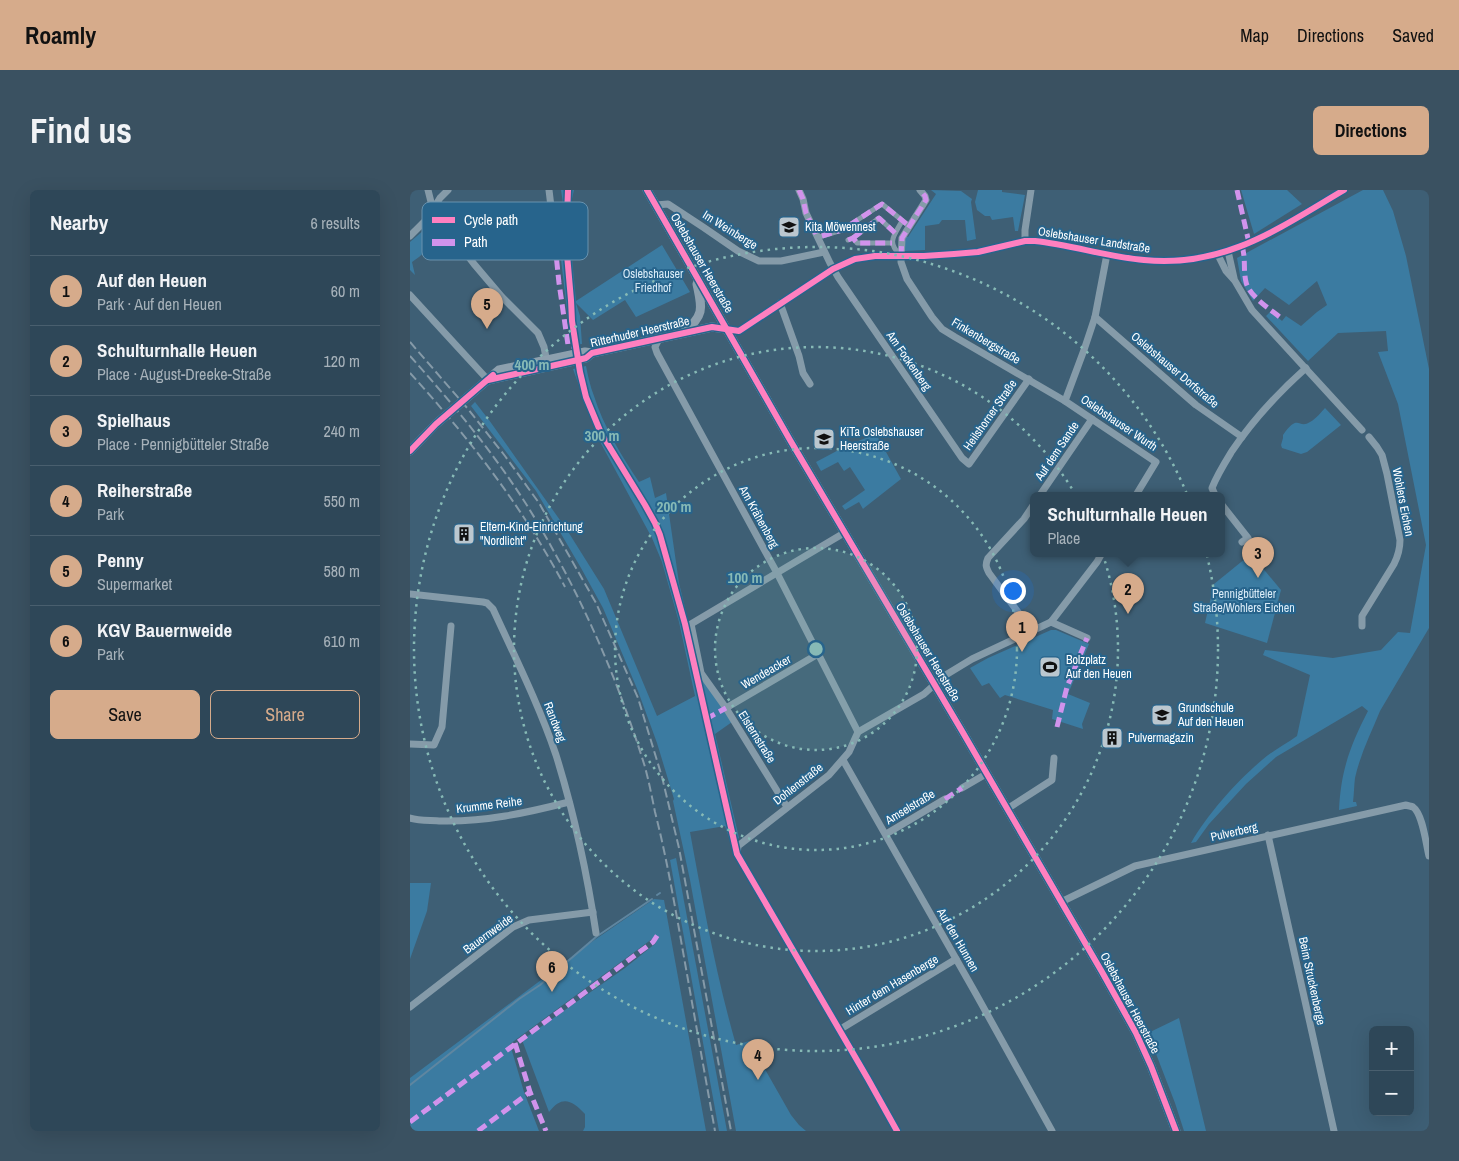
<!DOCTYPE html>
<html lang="en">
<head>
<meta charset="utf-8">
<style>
	:root { --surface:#2e4758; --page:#3a5161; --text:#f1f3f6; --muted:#a7b2ba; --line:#495f6e; --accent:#d6ab8b }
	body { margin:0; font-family:"Archivo Narrow",sans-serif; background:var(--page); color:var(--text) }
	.controls { position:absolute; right:15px; bottom:15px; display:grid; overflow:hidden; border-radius:8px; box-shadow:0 5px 20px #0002 }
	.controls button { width:45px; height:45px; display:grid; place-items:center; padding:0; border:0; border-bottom:1px solid var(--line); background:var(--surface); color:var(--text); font:25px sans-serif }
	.you { position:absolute; left:602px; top:400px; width:18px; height:18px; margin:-12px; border:4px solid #fff; border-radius:50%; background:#1a73e8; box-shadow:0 0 0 8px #1a73e833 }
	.badge { display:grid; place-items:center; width:32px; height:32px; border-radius:50%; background:var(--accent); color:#111; font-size:16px; font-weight:700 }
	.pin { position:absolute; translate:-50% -41px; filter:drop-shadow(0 1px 2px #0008) }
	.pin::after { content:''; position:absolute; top:26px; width:18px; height:15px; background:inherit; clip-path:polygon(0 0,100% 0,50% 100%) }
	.popup { position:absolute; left:620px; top:302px; width:195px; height:65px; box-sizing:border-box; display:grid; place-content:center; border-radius:8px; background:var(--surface); filter:drop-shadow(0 1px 4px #0005); font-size:16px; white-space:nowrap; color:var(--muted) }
	.popup b { font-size:19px; color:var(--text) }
	.popup::after { content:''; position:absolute; left:50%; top:100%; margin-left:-10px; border:10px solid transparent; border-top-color:var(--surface) }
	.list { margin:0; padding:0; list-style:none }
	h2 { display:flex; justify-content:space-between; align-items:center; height:65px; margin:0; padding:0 20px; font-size:21px }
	h2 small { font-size:16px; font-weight:400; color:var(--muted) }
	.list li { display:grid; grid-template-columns:32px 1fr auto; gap:15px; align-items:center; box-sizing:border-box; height:70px; padding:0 20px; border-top:1px solid var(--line) }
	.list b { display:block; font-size:19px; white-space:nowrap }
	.list p { margin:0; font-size:16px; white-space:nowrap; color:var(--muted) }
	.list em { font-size:16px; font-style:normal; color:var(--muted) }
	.actions { display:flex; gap:10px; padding:15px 20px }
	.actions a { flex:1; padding:11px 0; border:1px solid var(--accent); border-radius:8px; text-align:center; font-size:18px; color:var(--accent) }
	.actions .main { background:var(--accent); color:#111 }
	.map { position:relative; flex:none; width:1019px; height:941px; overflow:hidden; border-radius:8px }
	header { display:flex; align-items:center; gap:30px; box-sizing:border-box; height:70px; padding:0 25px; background:var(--accent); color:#111 }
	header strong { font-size:24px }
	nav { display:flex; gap:28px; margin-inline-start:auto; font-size:18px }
	.intro { display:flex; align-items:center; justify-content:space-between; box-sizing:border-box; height:120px; padding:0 30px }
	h1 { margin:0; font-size:35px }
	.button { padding:12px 22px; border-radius:8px; background:var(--accent); color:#111; font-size:18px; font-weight:700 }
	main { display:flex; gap:30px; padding:0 30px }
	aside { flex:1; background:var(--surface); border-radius:8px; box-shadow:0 5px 20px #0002 }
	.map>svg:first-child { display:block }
	.green { fill:#3b7ba1 }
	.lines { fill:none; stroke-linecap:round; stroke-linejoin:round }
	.stream { stroke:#5f86a0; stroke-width:2 }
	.pedestrian { stroke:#859ba9; stroke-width:5 }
	.minor { stroke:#859ba9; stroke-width:7 }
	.secondary { stroke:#8da0ae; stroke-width:9 }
	.rail { stroke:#859aa8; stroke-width:2; stroke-dasharray:9 4; stroke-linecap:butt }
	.quiet { stroke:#d193ec; stroke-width:5; stroke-dasharray:10 5; stroke-linecap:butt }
	.cycleway-casing { stroke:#27648c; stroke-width:9 }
	.cycleway { stroke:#ff80c0; stroke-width:6 }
	.ring { fill:none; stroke:#87bab6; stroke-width:2.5; stroke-dasharray:2.5 5 }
	.labels { text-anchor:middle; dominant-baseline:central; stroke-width:4; stroke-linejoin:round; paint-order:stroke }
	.poi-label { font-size:12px; fill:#fff; stroke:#27648c; text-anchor:start }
	.street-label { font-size:12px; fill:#fff; stroke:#27648c }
	.park-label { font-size:12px; fill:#daecf8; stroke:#27648c }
	.key { fill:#27648c; stroke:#6892ae; stroke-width:1 }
	.key-label { font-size:14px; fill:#fff }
	.centre { fill:#87bab6; stroke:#27648c; stroke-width:2.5 }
	.ring-label { font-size:15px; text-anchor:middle; font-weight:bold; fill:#87bab6; stroke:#27648c; stroke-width:4; stroke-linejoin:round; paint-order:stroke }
</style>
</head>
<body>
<header>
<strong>Roamly</strong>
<nav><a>Map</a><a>Directions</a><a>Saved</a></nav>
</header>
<div class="intro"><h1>Find us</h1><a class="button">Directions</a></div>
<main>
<aside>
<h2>Nearby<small>6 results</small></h2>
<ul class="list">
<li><span class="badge">1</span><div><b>Auf den Heuen</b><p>Park · Auf den Heuen</p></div><em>60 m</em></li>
<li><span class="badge">2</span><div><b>Schulturnhalle Heuen</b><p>Place · August-Dreeke-Straße</p></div><em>120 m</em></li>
<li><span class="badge">3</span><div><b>Spielhaus</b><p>Place · Pennigbütteler Straße</p></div><em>240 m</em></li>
<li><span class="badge">4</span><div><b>Reiherstraße</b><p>Park</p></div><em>550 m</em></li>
<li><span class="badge">5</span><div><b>Penny</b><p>Supermarket</p></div><em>580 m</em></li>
<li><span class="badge">6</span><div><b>KGV Bauernweide</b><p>Park</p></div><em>610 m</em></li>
</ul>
<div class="actions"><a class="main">Save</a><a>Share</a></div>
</aside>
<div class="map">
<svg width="1019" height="941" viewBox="0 0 1019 941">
	<rect width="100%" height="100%" fill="#3e5f75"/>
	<g class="green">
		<polygon points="151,0 164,0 159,22 160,47 166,111 252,55 280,102 226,127 215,110 183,130 166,113 170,126 172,154 161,155 146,27 154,20"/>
		<polygon points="521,0 551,1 562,9 561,12 566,49 557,51 555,30 532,30 529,34 515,36 515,60 495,61 494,57 496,46 498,47 526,4"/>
		<polygon points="568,0 592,0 592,2 615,5 608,41 605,41 603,27 582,30 580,26 575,26 567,20 565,12"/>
		<polygon points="831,0 877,0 892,14 844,44"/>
		<path d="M953 0H973L983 21 996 66 1019 179V438L970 521C961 543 950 565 945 588 944 596 944 604 943 612H946L947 616 929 620C931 580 940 556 958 521L952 516 866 567 836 594 799 634 786 652 781 653C797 625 826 592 852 570 862 561 876 554 887 546L900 485 853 465 855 460 923 468 971 460 988 442 1000 443 1016 355 988 214 968 162 978 161 976 141 928 143 898 171 856 126 861 121 872 131 876 126 891 136 907 122 917 115 907 91 879 115 855 98 843 111 831 91 827 68Z"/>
		<path d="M14 40C22 40 26 41 31 47L9 67 2 72 5 85 0 80V52Z"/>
		<path d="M176 176C178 186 180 196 184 206 193 235 212 267 229 292L240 287 245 308 256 303 269 393 278 430 288 481 322 532 305 544 329 648 321 654 315 636 280 642C293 713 306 785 326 855L339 851 381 925 389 935 396 941H326L280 690 263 611 264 609 247 553 228 501 193 418 171 378 126 301 61 216 65 212 79 230 157 340 194 399 247 526 285 506 269 432 252 372 242 348 188 248 163 179Z"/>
		<path d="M915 218 931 235 897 262 891 264 872 258 871 255 873 248V245C889 222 888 240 900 232 906 229 911 222 915 218Z"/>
		<polygon points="466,244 491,289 454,318 453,319 449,312 435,320 432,316 455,300 440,277 434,281 428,272 411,281 406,272 438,255"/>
		<polygon points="841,364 871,400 857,453 795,433 804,394"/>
		<polygon points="641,440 646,440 679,454 658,504 680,513 672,534 673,539 642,529 643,520 595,505 590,508 579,493 572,496 560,478 578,468"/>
		<polygon points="266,668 317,941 309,941 260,670"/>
		<polygon points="0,693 21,693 17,721 0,769"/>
		<path d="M244 709 254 710 296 941H173L175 937V924C162 910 152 905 139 922L112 850 215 778 246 753V746L100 854 114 902 129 941H0V888L183 751Z"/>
		<polygon points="769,828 796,941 774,941 765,913 738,843"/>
	</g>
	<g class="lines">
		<g class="stream">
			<polyline points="247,705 250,703"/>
			<polyline points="0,895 109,809 130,795 186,747 242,709"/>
		</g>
		<g class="pedestrian">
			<polyline points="412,46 432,40 472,14 499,36"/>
			<polyline points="443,48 469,28 485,43"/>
			<polyline points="438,50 443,48 447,53 482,53"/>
			<path d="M491 66C476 52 484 46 492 31"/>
		</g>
		<g class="minor">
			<polyline points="18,0 23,20 64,74 92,107 128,143 134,157 137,173"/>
			<polyline points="139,0 142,25"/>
			<polyline points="389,0 393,9 396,23 420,73 428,87 552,268 559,274 619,189"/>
			<polyline points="510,0 515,6 516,10 492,48 491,72 497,89 522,127 532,139 545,147 655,211"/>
			<polyline points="246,15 258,14 293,37 328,61 349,71 371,71 414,62"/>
			<polyline points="0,46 17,29 30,8 38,0"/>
			<polyline points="615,51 615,40 621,0"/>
			<polyline points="818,61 824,88"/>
			<polyline points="697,64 685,127 674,160 655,211 746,272 726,305"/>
			<polyline points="808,65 816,81 825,91 842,120 952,240"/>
			<polyline points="0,105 78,190"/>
			<polyline points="370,113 389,166 393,183 400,194"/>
			<polyline points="685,127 786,215 832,247"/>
			<path d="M316 139 329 141 423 79 445 69 465 66H514L544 64 568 62 615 51H625C662 55 698 67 734 70 814 78 868 39 934 0"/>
			<polyline points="249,149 245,157 247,163 367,383 448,542"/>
			<polyline points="630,305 682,229"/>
			<path d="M805 305 802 298C807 285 814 274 822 261 843 230 868 203 896 178"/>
			<polyline points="812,315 838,348 832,352"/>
			<path d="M0 404 73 412 77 413 83 419C105 467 129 515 146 565 164 623 177 683 186 743"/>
			<polyline points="641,432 677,448"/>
			<path d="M952 436V426L984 374C988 366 990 358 990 350L977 284 972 265 967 257 959 247"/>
			<path d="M622 441 579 383C576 377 575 375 578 368L614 329 624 314"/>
			<polyline points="316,518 408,464"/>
			<polyline points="0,554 24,555 32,537 41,436"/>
			<polyline points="433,570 566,804 642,941"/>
			<polyline points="552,598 576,584"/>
			<polyline points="377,617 316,518 291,483 281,434 434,343"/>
			<polyline points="597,619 642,590 644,568"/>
			<path d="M0 628C9 631 21 630 31 631 75 632 116 623 159 612"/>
			<polyline points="476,644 535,609"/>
			<polyline points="858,645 924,941"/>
			<path d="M651 712 725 676 996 615C998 616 1001 616 1003 617 1013 624 1016 655 1019 666"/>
			<polyline points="0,817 103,737 119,730 183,722"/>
			<polyline points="429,840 546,769"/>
			<polyline points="487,941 458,889 327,664 328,656 419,585 439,562 448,542 514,504 534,486 562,469 641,432 687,372 692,363"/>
		</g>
		<g class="secondary">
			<polyline points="237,0 380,250 552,541 692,782 726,843 741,876 766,941"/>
			<path d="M274 142C295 125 292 118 287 94L288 92"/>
			<polyline points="78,190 168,170 176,168 182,163 302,137 316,139"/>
			<polyline points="0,261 26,234 89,180 175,162 182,163"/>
		</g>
		<g class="rail">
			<polyline points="0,152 58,219 95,266 129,313 186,413 228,508 252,587 269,658 321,941"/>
			<path d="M0 166C42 213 84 263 118 317 168 398 207 486 235 577 239 592 242 607 245 622 255 661 262 700 269 739 281 807 293 874 305 941"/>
			<path d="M0 183C60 249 114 319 155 397"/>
		</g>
		<g class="quiet">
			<polyline points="389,0 393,9 396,23 406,44"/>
			<polyline points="827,0 839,53"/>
			<polyline points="142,25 149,93 158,155 166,157"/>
			<polyline points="412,46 432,40 472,14 499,36"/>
			<polyline points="443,48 469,28 485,43"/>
			<polyline points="438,50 443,48 447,53 482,53"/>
			<path d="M832 56C836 69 833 79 836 92 839 106 860 119 871 128"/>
			<polyline points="491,66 492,48 516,10 515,6 510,0"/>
			<polyline points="296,529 316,518"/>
			<polyline points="647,537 657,497 677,448"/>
			<polyline points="535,609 552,598"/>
			<polyline points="105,853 120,902 136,941"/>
			<polyline points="0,932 243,752 249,743"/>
			<polyline points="68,941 120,902"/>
		</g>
		<g class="cycleway-casing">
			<g id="cycleway">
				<polyline points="158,0 156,53 161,110 162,131 170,182 176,207 191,243 235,315 245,333 250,345 275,434 327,664 458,889 487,941"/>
				<polyline points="237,0 380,250 552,541 692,782 726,843 741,876 766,941"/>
				<path d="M78 190 168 170 176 168 182 163 302 137 329 141 423 79 445 69 465 66H514L544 64 568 62 615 51H625C662 55 698 67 734 70 814 78 868 39 934 0"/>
				<polyline points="0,261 26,234 83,185"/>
			</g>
		</g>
		<use href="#cycleway" class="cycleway"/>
	</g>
	<circle cx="406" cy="459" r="101" fill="#87bab6" fill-opacity=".12"/>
	<g class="ring">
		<circle cx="406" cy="459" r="101"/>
		<circle cx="406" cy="459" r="201"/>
		<circle cx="406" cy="459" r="302"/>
		<circle cx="406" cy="459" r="402"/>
	</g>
	<defs>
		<g id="school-square" transform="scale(1.125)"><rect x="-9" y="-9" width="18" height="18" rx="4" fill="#bbc7cf" stroke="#27648c"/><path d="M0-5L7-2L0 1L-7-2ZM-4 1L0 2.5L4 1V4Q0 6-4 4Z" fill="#111"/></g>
		<g id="building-square" transform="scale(1.125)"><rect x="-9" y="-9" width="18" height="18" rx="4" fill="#bbc7cf" stroke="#27648c"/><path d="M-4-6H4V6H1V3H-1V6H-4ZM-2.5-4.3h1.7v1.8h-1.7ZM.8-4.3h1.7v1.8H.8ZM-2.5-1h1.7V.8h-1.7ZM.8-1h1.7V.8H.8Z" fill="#111"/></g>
		<g id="stadium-square" transform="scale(1.125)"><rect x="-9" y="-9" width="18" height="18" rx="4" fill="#bbc7cf" stroke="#27648c"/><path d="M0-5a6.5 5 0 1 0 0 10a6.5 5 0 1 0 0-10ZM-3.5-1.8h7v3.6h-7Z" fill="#111"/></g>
	</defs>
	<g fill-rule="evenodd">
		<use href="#school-square" x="379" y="37"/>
		<use href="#school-square" x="414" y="249"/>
		<use href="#building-square" x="54" y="344"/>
		<use href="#stadium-square" x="640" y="477"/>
		<use href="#school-square" x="752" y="525"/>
		<use href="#building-square" x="702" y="548"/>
	</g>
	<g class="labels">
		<g class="poi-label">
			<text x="395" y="37">Kita Möwennest</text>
			<text x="430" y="242">KiTa Oslebshauser<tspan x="430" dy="14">Heerstraße</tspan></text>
			<text x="70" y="337">Eltern-Kind-Einrichtung<tspan x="70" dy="14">"Nordlicht"</tspan></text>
			<text x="656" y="470">Bolzplatz<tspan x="656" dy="14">Auf den Heuen</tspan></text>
			<text x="768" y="518">Grundschule<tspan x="768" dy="14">Auf den Heuen</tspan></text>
			<text x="718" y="548">Pulvermagazin</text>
		</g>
		<g class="street-label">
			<text transform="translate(320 40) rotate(32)">Im Weinberge</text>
			<text transform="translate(684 50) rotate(9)">Oslebshauser Landstraße</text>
			<text transform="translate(292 73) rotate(60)">Oslebshauser Heerstraße</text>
			<text transform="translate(230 142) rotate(-13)">Ritterhuder Heerstraße</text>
			<text transform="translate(576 151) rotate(31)">Finkenbergstraße</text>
			<text transform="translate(499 171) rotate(55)">Am Fockenberg</text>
			<text transform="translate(765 180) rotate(40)">Oslebshauser Dorfstraße</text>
			<text transform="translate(580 225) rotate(-55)">Heilshorner Straße</text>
			<text transform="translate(709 233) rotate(34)">Oslebshauser Wurth</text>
			<text transform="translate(647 261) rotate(-56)">Auf dem Sande</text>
			<text transform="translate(993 312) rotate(79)">Wohlers Eichen</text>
			<text transform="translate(349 327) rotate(61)">Am Krähenberg</text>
			<text transform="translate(518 462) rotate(59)">Oslebshauser Heerstraße</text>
			<text transform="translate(356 482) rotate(-30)">Wendeacker</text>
			<text transform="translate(145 532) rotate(69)">Randweg</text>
			<text transform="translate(347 547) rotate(58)">Elsternstraße</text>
			<text transform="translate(388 594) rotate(-38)">Dohlenstraße</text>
			<text transform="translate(79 615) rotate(-7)">Krumme Reihe</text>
			<text transform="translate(500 617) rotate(-31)">Amselstraße</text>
			<text transform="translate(824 642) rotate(-13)">Pulverberg</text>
			<text transform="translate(78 744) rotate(-36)">Bauernweide</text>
			<text transform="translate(548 750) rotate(60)">Auf den Hunnen</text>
			<text transform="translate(902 791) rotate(78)">Beim Struckenberge</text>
			<text transform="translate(482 795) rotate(-31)">Hinter dem Hasenberge</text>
			<text transform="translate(720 813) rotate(62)">Oslebshauser Heerstraße</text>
		</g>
		<g class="park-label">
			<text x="243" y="84">Oslebshauser<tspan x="243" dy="14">Friedhof</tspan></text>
			<text x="834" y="404">Pennigbütteler<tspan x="834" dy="14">Straße/Wohlers Eichen</tspan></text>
		</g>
	</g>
	<rect x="12" y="12" width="166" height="58" rx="8" class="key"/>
	<rect x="22" y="27" width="23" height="6" fill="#ff80c0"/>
	<rect x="22" y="49" width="23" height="7" fill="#d193ec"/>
	<g class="key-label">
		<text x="54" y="35">Cycle path</text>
		<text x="54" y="57">Path</text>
	</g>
	<circle cx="406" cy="459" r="8" class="centre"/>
	<g class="ring-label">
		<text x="122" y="180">400 m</text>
		<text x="192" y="251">300 m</text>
		<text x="264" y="322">200 m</text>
		<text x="335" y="393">100 m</text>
	</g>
</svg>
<div class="controls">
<button>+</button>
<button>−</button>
</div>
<div class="you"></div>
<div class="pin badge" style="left:612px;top:462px">1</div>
<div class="pin badge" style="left:718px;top:424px">2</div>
<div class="popup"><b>Schulturnhalle Heuen</b>Place</div>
<div class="pin badge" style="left:848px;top:388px">3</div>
<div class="pin badge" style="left:348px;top:890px">4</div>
<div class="pin badge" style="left:77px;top:139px">5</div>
<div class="pin badge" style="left:142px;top:802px">6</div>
</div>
</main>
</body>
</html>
